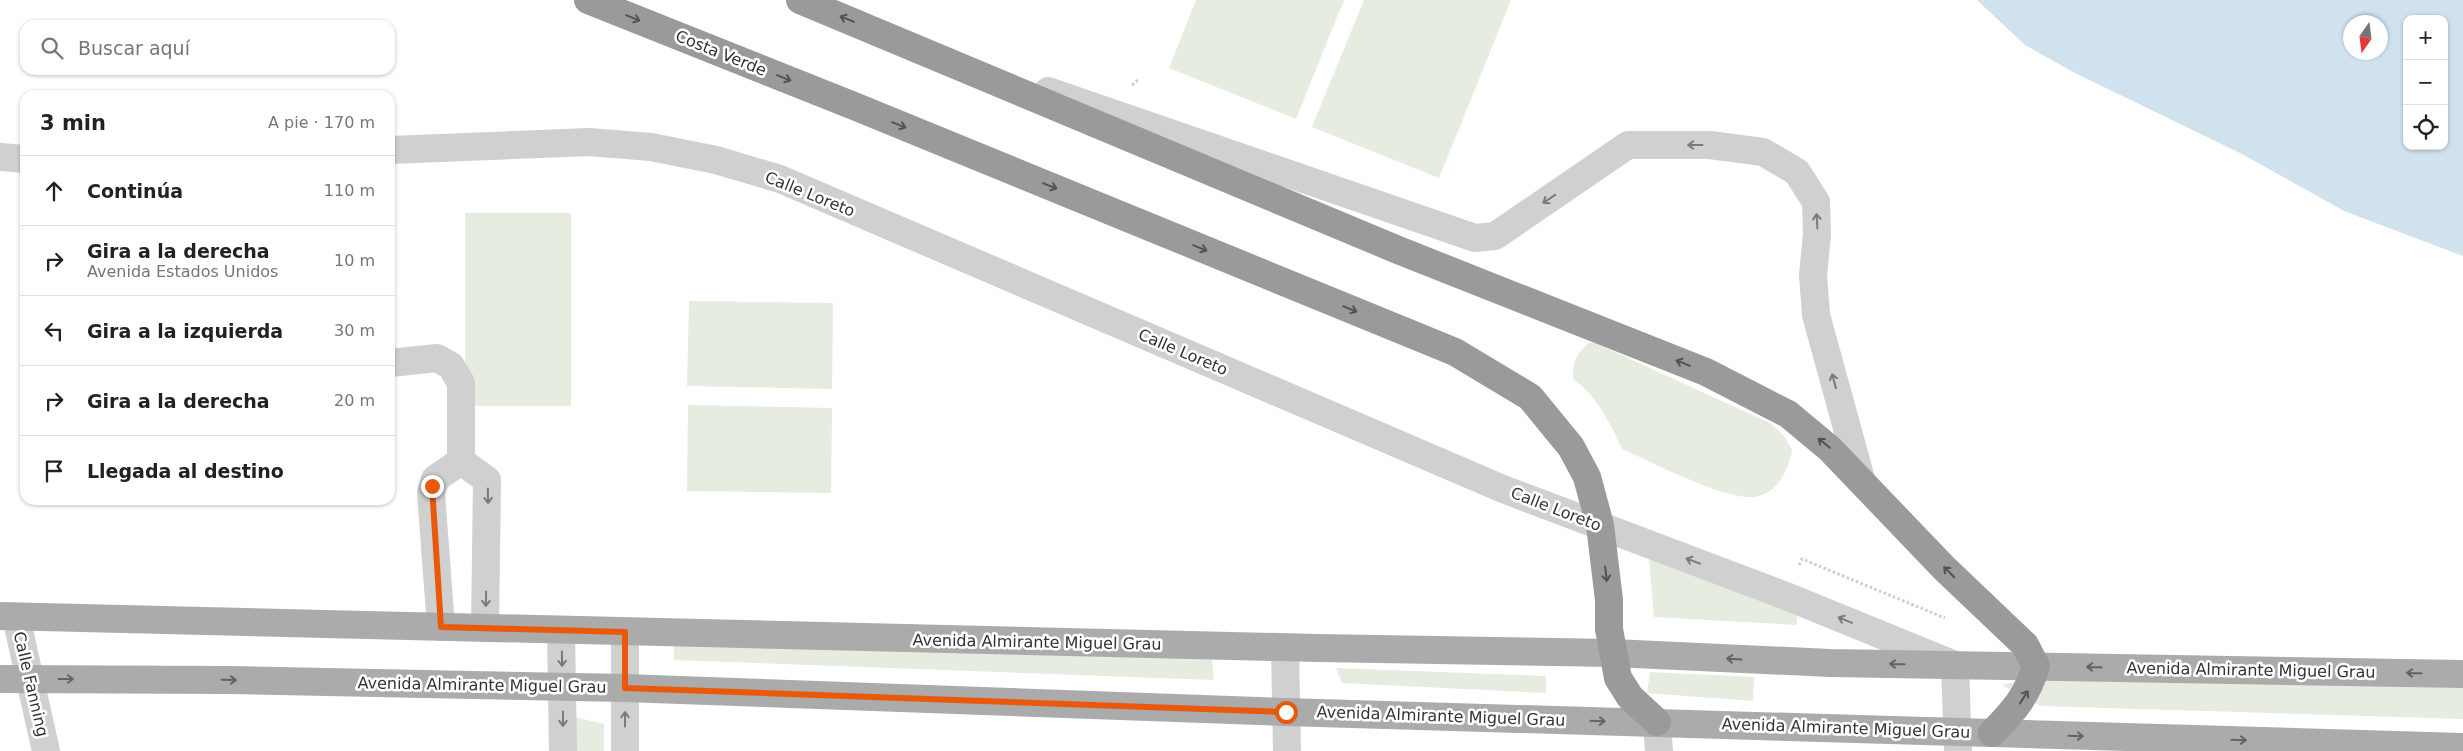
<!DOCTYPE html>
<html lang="es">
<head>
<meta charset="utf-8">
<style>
	:root { --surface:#fff; --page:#f6f6f6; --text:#222; --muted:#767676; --line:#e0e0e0 }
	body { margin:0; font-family:"DejaVu Sans",sans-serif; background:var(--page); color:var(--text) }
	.controls { position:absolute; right:15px; top:15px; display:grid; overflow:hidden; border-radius:10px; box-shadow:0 1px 4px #0004 }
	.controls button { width:45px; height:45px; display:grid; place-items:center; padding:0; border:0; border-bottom:1px solid var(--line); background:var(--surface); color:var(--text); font:25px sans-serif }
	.compass { position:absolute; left:2343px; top:15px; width:45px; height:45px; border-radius:50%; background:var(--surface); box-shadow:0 1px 4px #0004; rotate:194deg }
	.stop { position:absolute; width:15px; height:15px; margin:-11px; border:4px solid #ea580c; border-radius:50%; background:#fff }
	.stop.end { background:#ea580c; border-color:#fff; box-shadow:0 1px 5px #0008 }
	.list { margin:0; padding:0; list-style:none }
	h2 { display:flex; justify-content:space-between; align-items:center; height:65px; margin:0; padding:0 20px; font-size:21px }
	h2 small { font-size:16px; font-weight:400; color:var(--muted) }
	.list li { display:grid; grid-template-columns:32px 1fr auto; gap:15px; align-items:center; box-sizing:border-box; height:70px; padding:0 20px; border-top:1px solid var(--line) }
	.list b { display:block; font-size:19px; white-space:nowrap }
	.list p { margin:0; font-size:16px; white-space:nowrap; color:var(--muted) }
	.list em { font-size:16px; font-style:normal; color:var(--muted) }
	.icon { flex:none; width:28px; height:28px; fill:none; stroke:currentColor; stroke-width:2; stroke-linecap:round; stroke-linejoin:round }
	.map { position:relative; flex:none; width:2463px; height:751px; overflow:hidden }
	.search { position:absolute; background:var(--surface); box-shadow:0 1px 4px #0004; left:20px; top:20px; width:375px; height:55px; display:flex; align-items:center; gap:12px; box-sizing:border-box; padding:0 18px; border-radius:15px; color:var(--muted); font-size:19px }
	.panel { position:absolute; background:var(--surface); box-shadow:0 1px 4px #0004; left:20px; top:90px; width:375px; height:415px; border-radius:15px }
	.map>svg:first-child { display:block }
	.green { fill:#e6ecdf }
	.water { fill:#cfe2ee; fill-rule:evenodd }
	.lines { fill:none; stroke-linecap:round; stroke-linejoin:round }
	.path { stroke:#cdcdcd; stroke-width:3; stroke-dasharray:2.5 2.5; stroke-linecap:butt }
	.minor { stroke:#d0d0d0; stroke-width:28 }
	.major { stroke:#ababab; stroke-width:28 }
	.highway { stroke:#9a9a9a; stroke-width:28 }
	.oneway { stroke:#525252 }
	.oneway2 { stroke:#7a7a7a }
	.oneway3 { stroke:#636363 }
	.route { stroke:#ea580c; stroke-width:6 }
	.labels { text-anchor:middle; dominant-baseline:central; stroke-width:5; stroke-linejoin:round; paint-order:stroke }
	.street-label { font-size:16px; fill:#333; stroke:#fff }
</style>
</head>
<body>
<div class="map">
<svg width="2463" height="751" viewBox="0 0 2463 751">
	<rect width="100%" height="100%" fill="#fff"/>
	<g class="green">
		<polygon points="1196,0 1344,0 1296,119 1169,68"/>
		<polygon points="1364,0 1511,0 1439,178 1312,127"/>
		<rect x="465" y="213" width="106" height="193"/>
		<polygon points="689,301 833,303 832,389 687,386"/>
		<path d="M1589 343H1595L1770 423 1784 436 1792 450C1789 469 1777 495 1754 497 1724 500 1652 462 1622 449 1610 423 1597 396 1573 379 1572 365 1577 351 1589 343Z"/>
		<polygon points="688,405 832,408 831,493 687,491"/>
		<polygon points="1648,547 1797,610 1797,625 1654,617"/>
		<polygon points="674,643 1212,659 1214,680 674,660"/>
		<polygon points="1336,668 1546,676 1546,693 1342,683"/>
		<polygon points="1650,672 1754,677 1753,701 1647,693"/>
		<polygon points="2032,677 2463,685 2463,719 2040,706 2002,685"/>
		<polygon points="574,717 604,724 604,751 575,751"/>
	</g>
	<path class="water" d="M1977 0H2463V256L2344 211 2242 154 2073 72 2025 45ZM2407 19H2444V146H2407ZM2350 22H2380V52H2350Z"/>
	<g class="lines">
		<g class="path">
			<polyline points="1132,85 1138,80"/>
			<polyline points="1799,565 1802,559 1945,618"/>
		</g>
		<g class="minor">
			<polyline points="1048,91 1475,238 1495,236 1628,145 1710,145 1763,152 1797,172 1816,202 1817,235 1813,275 1816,315 1861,479"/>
			<polyline points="390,150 589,142 651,147 716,160 780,179 1503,489 1786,596 1955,665 1958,751"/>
			<polyline points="0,157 25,159"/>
			<polyline points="390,363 437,358 451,366 461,383 461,461"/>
			<polyline points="461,461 487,480 485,628"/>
			<polyline points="16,617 46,751"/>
			<polyline points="441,627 431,493 435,479 461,461"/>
			<polyline points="561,630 563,751"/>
			<polyline points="1285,648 1287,751"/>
			<polyline points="1657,722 1659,751"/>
			<polyline points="625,751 625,632"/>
		</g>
		<g class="major">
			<polyline points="0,616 1318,648 1613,653 1830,663 2463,674"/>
			<polyline points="0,679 230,680 625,688 1286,712 2463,747"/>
		</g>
		<g class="highway">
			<polyline points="588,0 854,106 1455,352 1530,397 1571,447 1587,477 1600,525 1609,600 1609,629 1618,678 1630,697 1657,722"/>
			<path d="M800 0 1398 250 1706 372 1788 414 1830 449 1944 568 2025 645 2036 666C2027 696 2014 711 1992 733"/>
		</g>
	</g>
	<defs><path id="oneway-shaft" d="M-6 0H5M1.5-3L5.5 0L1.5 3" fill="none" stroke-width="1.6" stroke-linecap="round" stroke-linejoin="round" transform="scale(1.25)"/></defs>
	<g class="oneway">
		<use href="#oneway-shaft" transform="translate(633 18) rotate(22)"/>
		<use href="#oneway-shaft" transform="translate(847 19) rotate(-158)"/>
		<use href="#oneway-shaft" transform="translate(784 78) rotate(22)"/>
		<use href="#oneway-shaft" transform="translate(899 125) rotate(22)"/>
		<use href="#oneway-shaft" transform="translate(1050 186) rotate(22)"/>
		<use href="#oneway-shaft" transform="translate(1200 248) rotate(22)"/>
		<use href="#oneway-shaft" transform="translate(1350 309) rotate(22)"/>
		<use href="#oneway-shaft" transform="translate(1683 363) rotate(-158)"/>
		<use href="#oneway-shaft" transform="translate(1824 443) rotate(-141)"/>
		<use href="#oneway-shaft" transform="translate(1949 572) rotate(-135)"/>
		<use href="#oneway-shaft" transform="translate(1606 574) rotate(83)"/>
		<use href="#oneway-shaft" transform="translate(2024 697) rotate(-58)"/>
	</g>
	<g class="oneway2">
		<use href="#oneway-shaft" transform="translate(1695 145) rotate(180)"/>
		<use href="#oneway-shaft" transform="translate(1549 199) rotate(146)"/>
		<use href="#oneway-shaft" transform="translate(1817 221) rotate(-93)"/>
		<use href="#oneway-shaft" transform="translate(1834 381) rotate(-105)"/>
		<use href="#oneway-shaft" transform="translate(488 496) rotate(89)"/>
		<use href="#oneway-shaft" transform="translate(1693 561) rotate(-159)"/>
		<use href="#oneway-shaft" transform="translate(486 599) rotate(91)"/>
		<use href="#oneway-shaft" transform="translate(1845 620) rotate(-158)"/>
		<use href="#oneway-shaft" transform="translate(562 659) rotate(89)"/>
		<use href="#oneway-shaft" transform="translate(563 719) rotate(90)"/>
		<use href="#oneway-shaft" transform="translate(625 719) rotate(-90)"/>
	</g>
	<g class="oneway3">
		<use href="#oneway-shaft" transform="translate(1734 659) rotate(-177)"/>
		<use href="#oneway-shaft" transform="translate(1897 664) rotate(-179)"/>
		<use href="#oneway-shaft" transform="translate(2094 667) rotate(-179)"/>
		<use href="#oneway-shaft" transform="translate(2414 673) rotate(-179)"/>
		<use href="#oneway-shaft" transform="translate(66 679)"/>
		<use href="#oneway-shaft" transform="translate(229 680) rotate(1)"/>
		<use href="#oneway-shaft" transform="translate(1598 721) rotate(2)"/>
		<use href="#oneway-shaft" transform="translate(2076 736) rotate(2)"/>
		<use href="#oneway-shaft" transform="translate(2239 740) rotate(2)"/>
	</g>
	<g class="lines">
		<polyline class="route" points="432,486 441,627 625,632 625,688 1286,712"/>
	</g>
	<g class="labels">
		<g class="street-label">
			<text transform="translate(721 53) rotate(22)">Costa Verde</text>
			<text transform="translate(810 194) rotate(22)">Calle Loreto</text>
			<text transform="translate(1183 352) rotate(23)">Calle Loreto</text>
			<text transform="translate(1556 509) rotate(21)">Calle Loreto</text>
			<text transform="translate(1037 642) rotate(1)">Avenida Almirante Miguel Grau</text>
			<text transform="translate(2251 670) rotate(1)">Avenida Almirante Miguel Grau</text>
			<text transform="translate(31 684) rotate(77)">Calle Fanning</text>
			<text transform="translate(482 685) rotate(1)">Avenida Almirante Miguel Grau</text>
			<text transform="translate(1441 716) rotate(2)">Avenida Almirante Miguel Grau</text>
			<text transform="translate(1846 728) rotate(2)">Avenida Almirante Miguel Grau</text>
		</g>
	</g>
</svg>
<div class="controls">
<button>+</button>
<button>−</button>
<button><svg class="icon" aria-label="locate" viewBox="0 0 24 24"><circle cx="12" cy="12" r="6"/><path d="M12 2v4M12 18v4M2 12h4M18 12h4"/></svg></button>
</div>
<svg class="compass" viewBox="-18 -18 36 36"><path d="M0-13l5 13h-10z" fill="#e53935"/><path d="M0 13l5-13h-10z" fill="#767676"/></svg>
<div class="stop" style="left:1286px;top:712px"></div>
<div class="stop end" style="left:432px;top:486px"></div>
<div class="search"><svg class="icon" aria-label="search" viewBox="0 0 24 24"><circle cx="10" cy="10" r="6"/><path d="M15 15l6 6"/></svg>Buscar aquí</div>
<section class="panel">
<h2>3 min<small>A pie · 170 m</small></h2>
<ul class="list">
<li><svg class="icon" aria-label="ahead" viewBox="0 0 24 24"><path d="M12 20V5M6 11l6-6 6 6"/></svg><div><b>Continúa</b></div><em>110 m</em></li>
<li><svg class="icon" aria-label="right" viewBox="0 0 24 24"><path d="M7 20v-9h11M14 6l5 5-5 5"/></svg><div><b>Gira a la derecha</b><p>Avenida Estados Unidos</p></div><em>10 m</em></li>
<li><svg class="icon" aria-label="left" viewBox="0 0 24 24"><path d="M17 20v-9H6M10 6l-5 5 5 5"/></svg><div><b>Gira a la izquierda</b></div><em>30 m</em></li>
<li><svg class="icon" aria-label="right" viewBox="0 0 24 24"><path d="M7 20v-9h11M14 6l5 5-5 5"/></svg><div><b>Gira a la derecha</b></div><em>20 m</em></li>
<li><svg class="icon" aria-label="arrive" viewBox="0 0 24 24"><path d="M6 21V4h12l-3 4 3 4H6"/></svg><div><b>Llegada al destino</b></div></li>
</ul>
</section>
</div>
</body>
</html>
